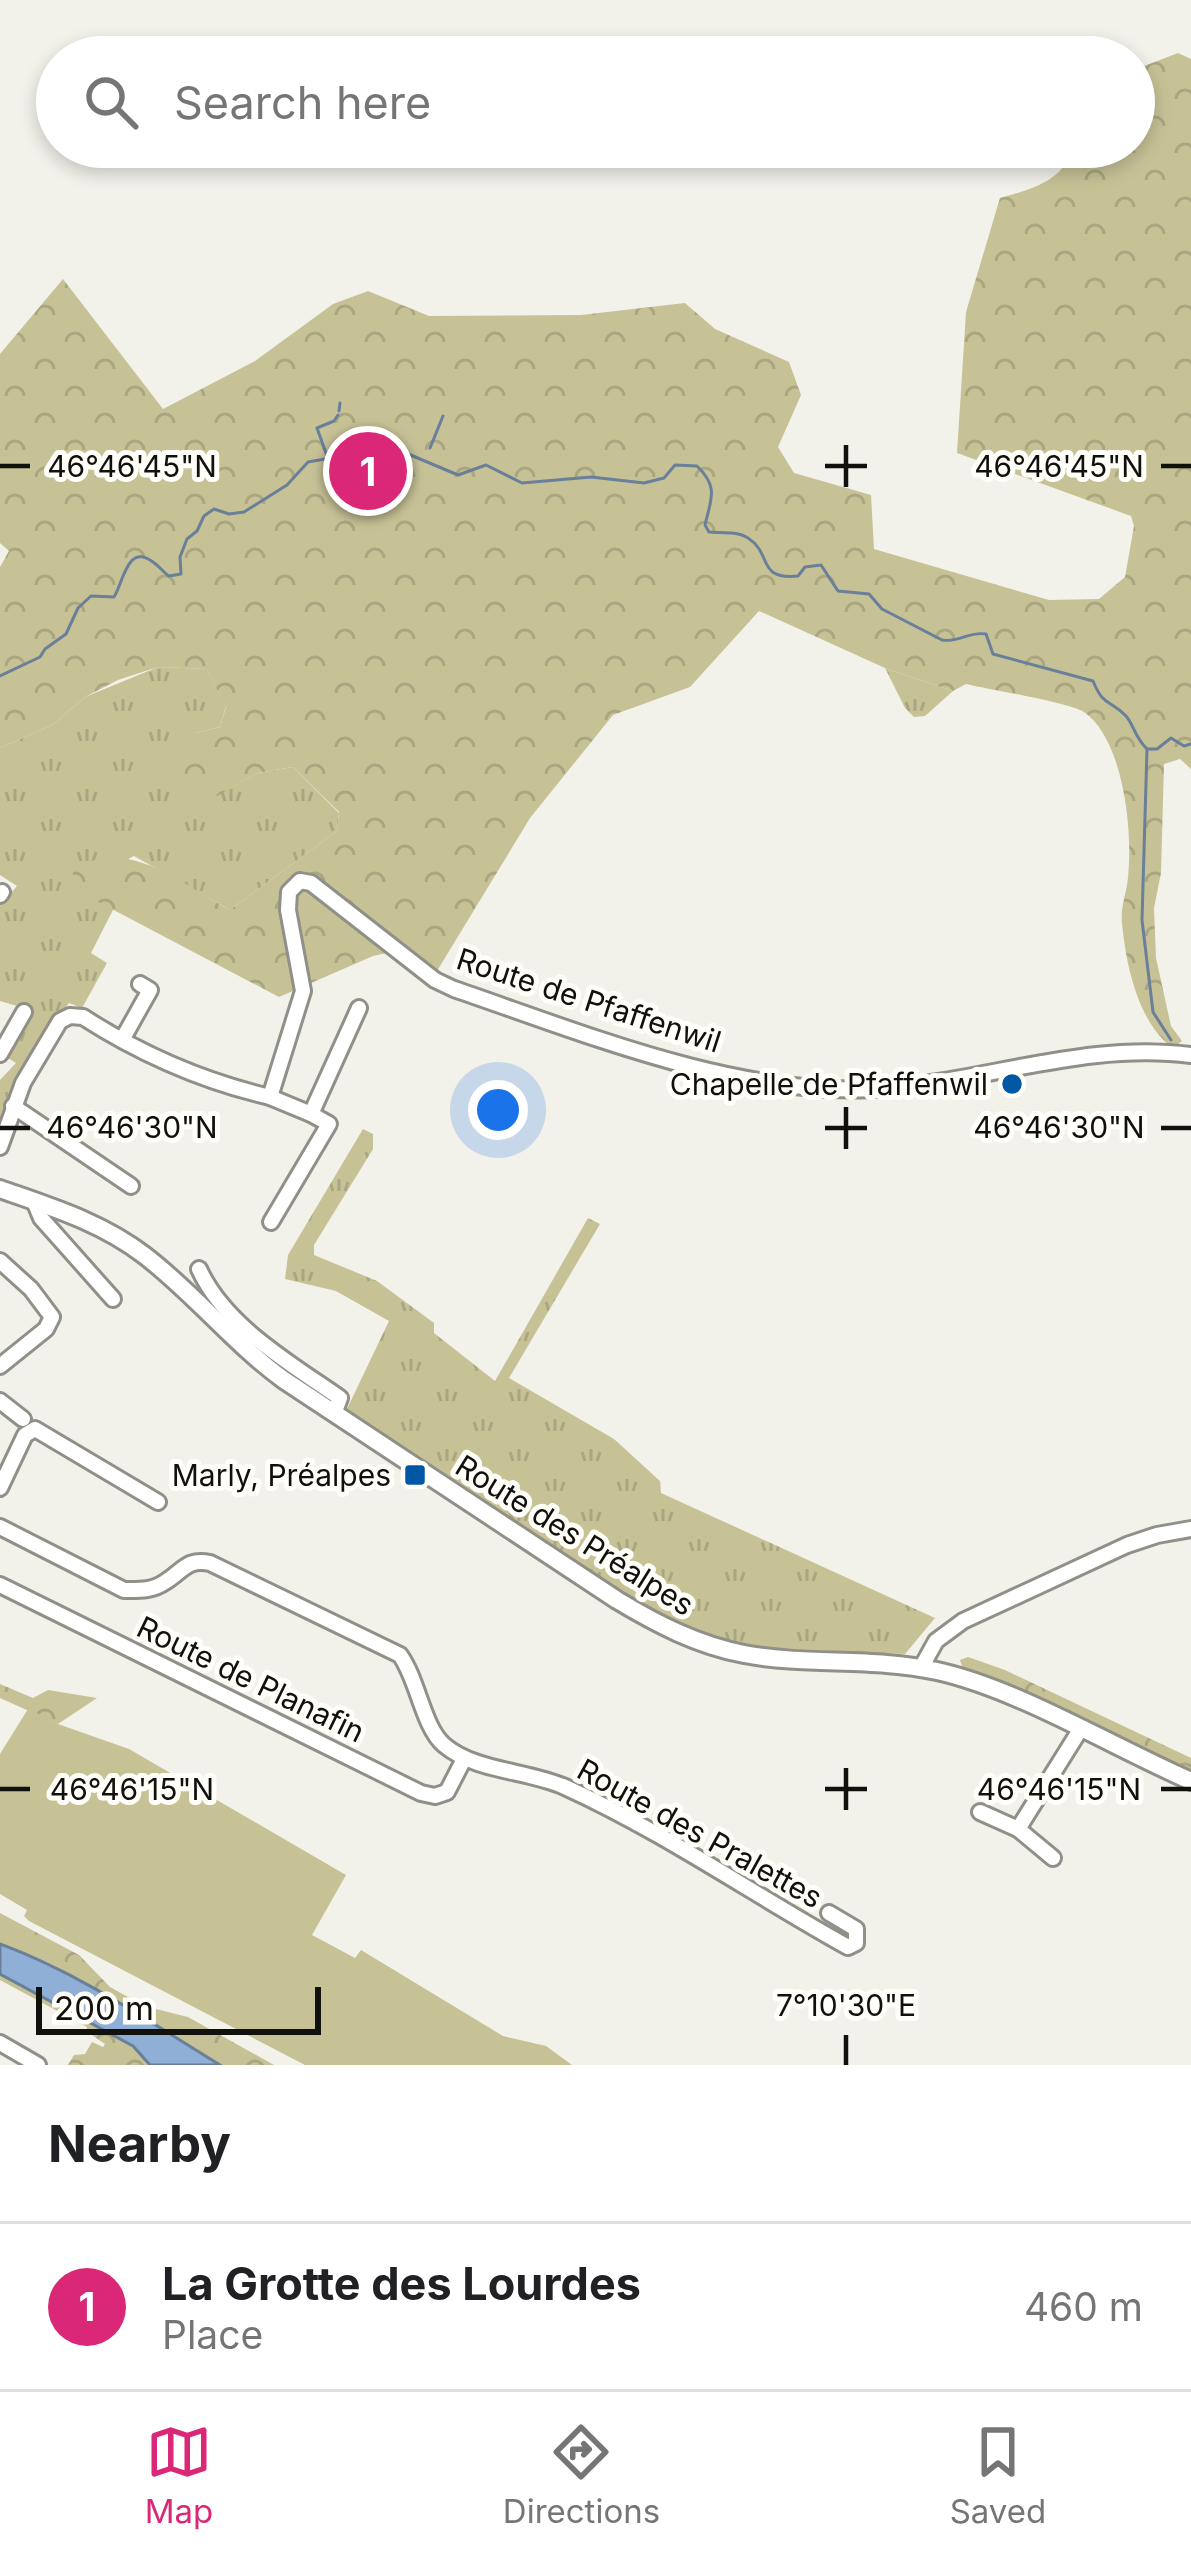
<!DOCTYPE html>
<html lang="en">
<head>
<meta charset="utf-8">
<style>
	:root { --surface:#fff; --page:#f2f2f2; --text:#202124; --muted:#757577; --line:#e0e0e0; --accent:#db2777 }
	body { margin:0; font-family:Inter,sans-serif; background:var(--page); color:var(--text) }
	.scale { position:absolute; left:36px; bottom:30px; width:285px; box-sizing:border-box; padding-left:12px; border:6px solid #10100d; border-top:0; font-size:33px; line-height:42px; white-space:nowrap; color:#10100d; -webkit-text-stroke:9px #fffef8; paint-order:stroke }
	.you { position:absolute; left:498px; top:1110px; width:42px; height:42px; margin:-30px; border:9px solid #fff; border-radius:50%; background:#1a73e8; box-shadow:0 0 0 18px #1a73e833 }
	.badge { display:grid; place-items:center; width:78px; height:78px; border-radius:50%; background:var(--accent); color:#fff; font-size:39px; font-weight:700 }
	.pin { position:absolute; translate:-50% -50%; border:6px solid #fff; box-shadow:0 3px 12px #0006 }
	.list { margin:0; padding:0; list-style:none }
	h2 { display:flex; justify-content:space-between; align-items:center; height:156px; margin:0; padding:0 48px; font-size:51px }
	h2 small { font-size:39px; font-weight:400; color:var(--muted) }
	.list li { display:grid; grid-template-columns:78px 1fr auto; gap:36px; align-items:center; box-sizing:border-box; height:168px; padding:0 48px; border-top:3px solid var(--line) }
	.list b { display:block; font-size:45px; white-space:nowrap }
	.list p { margin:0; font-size:39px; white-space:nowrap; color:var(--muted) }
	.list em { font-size:39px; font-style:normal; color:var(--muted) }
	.icon { flex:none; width:66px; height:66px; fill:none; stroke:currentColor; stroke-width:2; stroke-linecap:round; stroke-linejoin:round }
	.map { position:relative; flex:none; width:1191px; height:2065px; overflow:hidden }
	.search { position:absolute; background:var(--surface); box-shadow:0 6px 18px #0003; left:36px; right:36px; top:36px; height:132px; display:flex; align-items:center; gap:30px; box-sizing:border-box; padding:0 42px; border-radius:66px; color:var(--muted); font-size:45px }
	.sheet { height:324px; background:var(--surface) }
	nav { display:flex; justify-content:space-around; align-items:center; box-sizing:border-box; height:168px; border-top:3px solid var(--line); background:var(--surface); font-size:33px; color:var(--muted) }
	nav a { display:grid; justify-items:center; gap:6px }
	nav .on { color:var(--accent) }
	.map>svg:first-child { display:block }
	.grass { fill:url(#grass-tufts) }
	.forest { fill:url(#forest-crowns) }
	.park { fill:#c7c296 }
	.water { fill:#8fafd6; stroke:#697f9a; stroke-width:3 }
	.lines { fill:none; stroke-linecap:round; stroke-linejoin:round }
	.stream { stroke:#697f9a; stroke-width:3 }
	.minor-casing { stroke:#908f88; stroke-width:20 }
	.major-casing { stroke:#908f88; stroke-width:22 }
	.minor { stroke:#fff; stroke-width:14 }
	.major { stroke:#fff; stroke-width:16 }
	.ticks { fill:none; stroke:#10100d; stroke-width:4.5 }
	.poi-dot { fill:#0058a5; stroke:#fffef8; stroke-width:4.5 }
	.labels { text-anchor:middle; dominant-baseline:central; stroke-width:10; stroke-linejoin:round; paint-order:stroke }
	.street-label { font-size:30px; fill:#10100d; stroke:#fffef8 }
	.poi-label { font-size:30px; fill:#10100d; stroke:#fffef8; text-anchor:end }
	.ticks-label { font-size:30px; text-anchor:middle; fill:#10100d; stroke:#fffef8; stroke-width:10; stroke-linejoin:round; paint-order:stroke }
</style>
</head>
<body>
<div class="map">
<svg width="1191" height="2065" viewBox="0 0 1191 2065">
	<defs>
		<pattern id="grass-tufts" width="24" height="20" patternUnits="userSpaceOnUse" patternTransform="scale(3)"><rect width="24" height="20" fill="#c7c296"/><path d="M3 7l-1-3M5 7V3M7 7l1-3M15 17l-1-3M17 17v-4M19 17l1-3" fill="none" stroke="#aaa680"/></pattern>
		<pattern id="forest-crowns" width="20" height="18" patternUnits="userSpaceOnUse" patternTransform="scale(3)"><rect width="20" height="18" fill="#c7c296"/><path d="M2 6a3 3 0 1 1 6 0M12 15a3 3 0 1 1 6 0" fill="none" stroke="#aaa680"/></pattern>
	</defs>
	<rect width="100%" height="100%" fill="#f2f1ea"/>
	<g class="grass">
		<path d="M158 667 207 669 226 706 220 727 196 733 206 801 258 773 293 767 339 813 337 831 230 910 134 856 73 888 114 908 91 953 107 963 82 1008 69 1003C40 1040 16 1077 0 1123V1080L16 1063 3 1055 31 1010 0 1001V906L17 886 0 875V748L52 725 85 697Z"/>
		<polygon points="885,668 953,691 925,716 914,717 905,708"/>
		<polygon points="363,1129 373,1134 373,1149 314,1245 314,1255 377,1281 434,1323 434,1333 495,1381 588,1218 600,1224 509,1378 614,1439 660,1481 661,1493 935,1618 905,1654 746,1648 679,1627 514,1527 346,1411 389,1321 336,1291 285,1279 288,1255"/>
	</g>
	<g class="forest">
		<path d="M1178 53 1191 59V769L1180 759 1164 764 1161 873 1154 908 1156 958 1171 1026 1182 1041 1173 1048C1138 1023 1126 965 1122 923 1120 908 1127 892 1128 877 1133 832 1124 740 1084 712 1067 702 991 690 966 684L953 691 885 668 759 611 690 687 613 715 530 818 437 971 405 949 373 956 279 997 72 888 73 869C131 837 178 882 230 910L337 831 339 812 293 767 258 773 206 802C185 785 177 775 179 748L196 733 220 727 226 707 207 669 158 667 118 680 85 697 52 725 0 748V567L9 551 0 543V354L63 279 163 409 255 361 333 304 368 291 429 316 581 315 685 303 715 329 789 362 801 395 778 447 794 473 871 495 874 549 1049 600 1099 599 1125 577 1134 526 1131 516 957 453 966 312 1000 198C1028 190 1067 181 1071 147H1134V70Z"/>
		<polygon points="968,1657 1005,1670 1191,1758 1191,1771 963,1669 960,1660"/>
		<polygon points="0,1684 33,1698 48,1690 97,1698 58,1724 0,1698"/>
		<polygon points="0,1913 79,1955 110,1987 144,2006 188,2017 274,2065 220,2065 90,1985 45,1961 0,1944"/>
		<polygon points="0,1974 133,2046 150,2065 68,2065 74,2055 85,2054 92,2042 103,2047 105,2044 86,2031 87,2027 0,1980"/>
	</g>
	<polygon class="park" points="28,1709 58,1724 129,1749 346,1875 312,1935 355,1958 361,1950 503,2036 546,2046 572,2065 305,2065 29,1921 24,1916 27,1910 0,1894 0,1754"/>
	<path class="water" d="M0 1944C79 1973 148 2021 220 2065H150L133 2046 0 1974Z"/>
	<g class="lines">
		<g class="stream">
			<polyline points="339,411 340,403"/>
			<polyline points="430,448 443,416"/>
			<polyline points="327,456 317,428 334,421 338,415"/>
			<path d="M0 676 40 657 45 649 66 634 78 608 91 596 114 597C123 584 127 542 153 562 159 566 163 572 169 576L181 574 180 557 187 539 197 531 204 516 214 509 229 514 244 512 287 485 308 462 336 457 364 444 394 448 458 475 486 465 522 483 591 477 644 483 664 478 675 465 697 466C719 487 711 499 705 525L709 532C722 533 737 531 748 538 773 554 756 580 798 576L805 567 821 565 838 591 869 594 882 609 942 640C958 643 969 631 986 634L993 654 1093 681C1104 708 1110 699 1126 716 1134 725 1134 736 1147 749H1157L1171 738 1184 746 1191 744"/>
			<polyline points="1147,749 1142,920 1153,1012 1171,1040"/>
		</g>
		<g class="minor-casing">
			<g id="minor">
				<polyline points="0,895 2,892"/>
				<polyline points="122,1040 150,990 140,984"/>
				<polyline points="0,1054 24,1012"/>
				<polyline points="270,1097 311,1114 359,1008"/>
				<polyline points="13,1106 131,1186"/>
				<path d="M0 1147 23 1083 60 1021 70 1016 83 1017C142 1055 202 1081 270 1097L303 991 288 910 289 892 300 881 311 883 435 980 454 989C583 1033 735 1096 872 1089 980 1084 1082 1041 1191 1055"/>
				<polyline points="34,1201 41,1218 113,1299"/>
				<polyline points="271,1222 329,1124 311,1114"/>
				<polyline points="0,1261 31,1289 52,1317 46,1329 0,1366"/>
				<path d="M199 1269C225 1326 290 1363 340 1398L334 1414"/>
				<polyline points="0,1401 23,1419"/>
				<polyline points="0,1488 25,1435 35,1429 158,1502"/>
				<path d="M0 1527 124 1590C139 1590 152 1591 165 1582 183 1571 187 1558 210 1563L400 1655C418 1680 423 1727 444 1745 476 1772 527 1770 565 1787 664 1832 754 1895 848 1947L856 1943V1929L829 1913"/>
				<polyline points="0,1585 421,1793 435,1796 447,1792 464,1759"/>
				<polyline points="921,1668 936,1641 963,1621 1127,1545 1157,1535 1191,1529"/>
				<polyline points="980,1812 1018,1829 1053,1858"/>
				<polyline points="1018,1829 1080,1730"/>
				<polyline points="0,2043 38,2065"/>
			</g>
		</g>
		<g class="major-casing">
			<path id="major" d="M0 1189C51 1207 101 1222 144 1255 194 1293 233 1343 284 1380L617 1600C657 1624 697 1645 744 1654 807 1666 873 1657 937 1671 1018 1689 1113 1747 1191 1781"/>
		</g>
		<use href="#minor" class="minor"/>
		<use href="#major" class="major"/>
	</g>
	<path class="ticks" d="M846 445V487M0 466H30M825 466H867M1161 466H1191M846 1107V1149M0 1128H30M825 1128H867M1161 1128H1191M846 1768V1810M0 1789H30M825 1789H867M1161 1789H1191M846 2035V2065"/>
	<g class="poi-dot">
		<circle cx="1012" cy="1084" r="12"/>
		<rect x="403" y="1463" width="24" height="24" rx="6"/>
	</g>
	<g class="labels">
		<g class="street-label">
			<text transform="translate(589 1000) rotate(18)">Route de Pfaffenwil</text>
			<text transform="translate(575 1535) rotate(32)">Route des Préalpes</text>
			<text transform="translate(251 1679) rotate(26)">Route de Planafin</text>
			<text transform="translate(700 1833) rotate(29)">Route des Pralettes</text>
		</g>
		<g class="poi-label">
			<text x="988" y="1084">Chapelle de Pfaffenwil</text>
			<text x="391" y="1475">Marly, Préalpes</text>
		</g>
	</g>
	<g class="ticks-label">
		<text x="132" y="477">46°46'45"N</text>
		<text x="1059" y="477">46°46'45"N</text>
		<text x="132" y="1138">46°46'30"N</text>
		<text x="1059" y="1138">46°46'30"N</text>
		<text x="132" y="1800">46°46'15"N</text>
		<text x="1059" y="1800">46°46'15"N</text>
		<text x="846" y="2016">7°10'30"E</text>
	</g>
</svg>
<div class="scale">200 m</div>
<div class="you"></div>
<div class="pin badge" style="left:368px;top:471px">1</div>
<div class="search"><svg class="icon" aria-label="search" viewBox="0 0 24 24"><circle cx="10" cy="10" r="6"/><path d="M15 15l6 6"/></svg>Search here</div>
</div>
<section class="sheet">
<h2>Nearby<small></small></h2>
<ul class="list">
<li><span class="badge">1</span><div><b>La Grotte des Lourdes</b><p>Place</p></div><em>460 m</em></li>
</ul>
</section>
<nav>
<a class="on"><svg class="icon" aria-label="map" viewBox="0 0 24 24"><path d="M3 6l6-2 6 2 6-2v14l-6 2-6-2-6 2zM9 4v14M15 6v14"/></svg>Map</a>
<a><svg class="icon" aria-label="directions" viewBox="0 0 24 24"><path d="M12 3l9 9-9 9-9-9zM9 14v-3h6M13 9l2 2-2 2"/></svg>Directions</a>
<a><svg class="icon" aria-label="saved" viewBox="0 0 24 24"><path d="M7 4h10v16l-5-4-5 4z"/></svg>Saved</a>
</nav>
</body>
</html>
